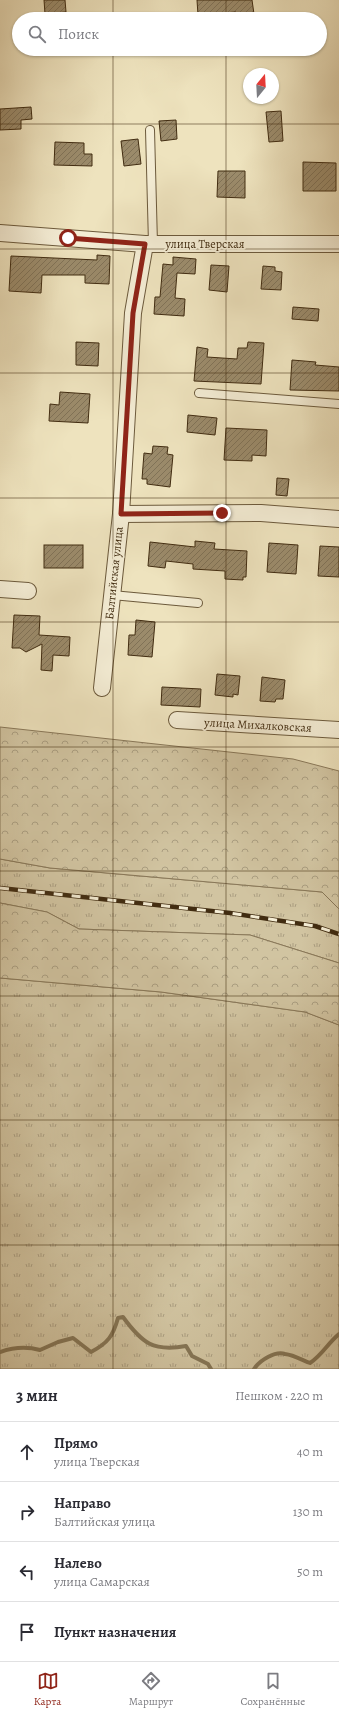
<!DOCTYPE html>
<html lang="ru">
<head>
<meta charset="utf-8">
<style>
	:root { --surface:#fff; --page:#f7f7f7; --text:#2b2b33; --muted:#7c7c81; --line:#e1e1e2; --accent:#8f2418 }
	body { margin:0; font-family:Alegreya,serif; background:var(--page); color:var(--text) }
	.compass { position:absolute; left:243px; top:68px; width:36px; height:36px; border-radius:50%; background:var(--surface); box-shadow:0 1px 3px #0004; rotate:18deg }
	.stop { position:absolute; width:12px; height:12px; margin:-9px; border:3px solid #8f2418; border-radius:50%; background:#fff }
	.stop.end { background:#8f2418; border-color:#fff; box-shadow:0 1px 4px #0008 }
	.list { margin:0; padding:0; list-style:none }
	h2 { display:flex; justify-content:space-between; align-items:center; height:52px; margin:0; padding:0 16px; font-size:17px }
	h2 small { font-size:13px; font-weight:400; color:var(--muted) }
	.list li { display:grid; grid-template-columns:26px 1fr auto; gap:12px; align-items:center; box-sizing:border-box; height:60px; padding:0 16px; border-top:1px solid var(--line) }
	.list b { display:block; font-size:15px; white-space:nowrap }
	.list p { margin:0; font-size:13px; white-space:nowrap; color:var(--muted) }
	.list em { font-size:13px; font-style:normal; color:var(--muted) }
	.icon { flex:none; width:22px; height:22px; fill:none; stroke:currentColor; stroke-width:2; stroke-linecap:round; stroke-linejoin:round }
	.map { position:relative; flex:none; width:339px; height:1369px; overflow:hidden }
	.search { position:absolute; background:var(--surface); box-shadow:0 1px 3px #0004; left:12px; right:12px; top:12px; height:44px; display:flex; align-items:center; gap:10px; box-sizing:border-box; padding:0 14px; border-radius:22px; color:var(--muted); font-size:15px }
	.sheet { height:292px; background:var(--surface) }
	nav { display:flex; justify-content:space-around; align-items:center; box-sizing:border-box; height:56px; border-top:1px solid var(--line); background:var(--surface); font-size:11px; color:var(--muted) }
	nav a { display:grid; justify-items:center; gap:2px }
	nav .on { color:var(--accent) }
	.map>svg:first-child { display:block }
	.grass { fill:url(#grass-tufts); stroke:#897859 }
	.forest { fill:url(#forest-crowns); stroke:#897859 }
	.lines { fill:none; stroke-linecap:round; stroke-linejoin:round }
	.stream { stroke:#857555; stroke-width:4 }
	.building { fill:url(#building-hatch); stroke:#412c11 }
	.lane-casing { stroke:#6c5a3c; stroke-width:10 }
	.street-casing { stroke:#6c5a3c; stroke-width:18 }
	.lane { stroke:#f4edd5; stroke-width:8 }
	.street { stroke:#f4edd5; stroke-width:16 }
	.rail-casing { stroke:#412c11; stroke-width:4.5 }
	.rail { stroke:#f4edd5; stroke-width:3; stroke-dasharray:9; stroke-linecap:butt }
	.route { stroke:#8f2418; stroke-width:5 }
	.grid { fill:none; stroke:#412c11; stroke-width:1; stroke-opacity:0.55 }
	.labels { text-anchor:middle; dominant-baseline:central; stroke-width:3.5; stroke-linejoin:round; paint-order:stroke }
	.street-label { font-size:12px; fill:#412c11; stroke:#f4edd5 }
</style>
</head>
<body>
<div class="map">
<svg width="339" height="1369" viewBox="0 0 339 1369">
	<defs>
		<pattern id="grass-tufts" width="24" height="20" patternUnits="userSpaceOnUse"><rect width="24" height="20" fill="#d1c4a1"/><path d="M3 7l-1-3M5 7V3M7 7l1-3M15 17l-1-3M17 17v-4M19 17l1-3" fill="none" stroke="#ab9f82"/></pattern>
		<pattern id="forest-crowns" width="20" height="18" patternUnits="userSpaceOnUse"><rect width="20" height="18" fill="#d1c4a1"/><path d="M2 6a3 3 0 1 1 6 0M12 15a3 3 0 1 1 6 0" fill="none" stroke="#ab9f82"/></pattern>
		<pattern id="building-hatch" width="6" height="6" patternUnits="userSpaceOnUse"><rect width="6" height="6" fill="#9b8b6b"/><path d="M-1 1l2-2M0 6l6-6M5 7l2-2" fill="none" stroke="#807257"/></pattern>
	</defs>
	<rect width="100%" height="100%" fill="#eee3be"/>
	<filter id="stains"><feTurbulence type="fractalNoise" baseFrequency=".005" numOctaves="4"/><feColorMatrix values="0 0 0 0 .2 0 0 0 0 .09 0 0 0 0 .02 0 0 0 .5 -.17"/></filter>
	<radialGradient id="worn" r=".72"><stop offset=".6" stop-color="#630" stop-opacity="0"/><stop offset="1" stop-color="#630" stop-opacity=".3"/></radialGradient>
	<g class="grass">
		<polygon points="0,859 50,868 322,892 339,909 339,963 250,935 79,929 47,912 0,903"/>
		<polygon points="0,978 161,992 305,1012 339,1025 339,1369 0,1369"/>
	</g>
	<g class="forest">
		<polygon points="0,727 293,759 339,771 339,909 322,892 50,868 0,859"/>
		<polygon points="0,903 47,912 79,929 250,935 339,963 339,1025 305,1012 161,992 0,978"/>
	</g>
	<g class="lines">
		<g class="stream">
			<path d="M0 1352C14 1347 26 1346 40 1350L58 1342 73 1338 91 1352C108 1343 113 1336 118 1318L123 1317C142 1343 153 1352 186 1346L192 1356 208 1364 211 1369"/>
			<path d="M254 1369C260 1360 275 1351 285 1354 294 1355 302 1360 310 1363 322 1355 328 1343 339 1334"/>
		</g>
	</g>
	<g class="building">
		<polygon points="44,0 65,0 66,12 45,14"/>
		<polygon points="197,0 252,0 254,14 236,16 236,12 198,15"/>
		<polygon points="31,107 32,119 21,120 21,129 0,130 0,109"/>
		<polygon points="281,111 283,141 269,142 266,112"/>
		<polygon points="176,120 177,139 161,141 159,121"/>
		<polygon points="138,139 141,164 124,166 121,141"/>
		<polygon points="55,142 84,143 84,154 92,154 92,166 54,165"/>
		<polygon points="303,162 336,163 336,191 303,191"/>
		<polygon points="218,171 245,171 245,198 217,197"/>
		<polygon points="97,255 110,256 109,284 85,283 85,275 42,275 41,293 9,291 11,256 97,260"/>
		<polygon points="173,257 196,259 195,274 177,273 175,298 185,299 184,316 154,314 155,297 160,297 163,264 173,265"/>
		<polygon points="211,265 229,266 227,292 209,290"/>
		<polygon points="263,266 275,267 275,271 282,272 281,290 261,289"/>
		<polygon points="293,307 319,309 318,321 292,319"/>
		<polygon points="76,342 99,343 98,366 76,365"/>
		<polygon points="248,342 264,343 261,384 194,381 197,347 208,349 207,357 237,359 238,348 247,348"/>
		<polygon points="292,360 316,362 315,365 339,367 339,391 290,390"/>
		<polygon points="60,392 90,394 88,423 49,421 50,404 59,405"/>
		<polygon points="188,415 217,418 215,435 187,432"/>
		<polygon points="226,428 267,430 266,456 252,455 252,461 224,460"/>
		<polygon points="153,446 168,447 167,454 173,455 170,487 147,484 147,479 142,479 144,453 152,454"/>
		<polygon points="277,478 289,479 287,496 276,495"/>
		<polygon points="195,541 215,543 214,549 247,551 246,577 243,577 243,580 225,579 225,571 193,569 193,564 166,561 165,568 148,566 150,542 195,547"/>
		<polygon points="269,543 298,545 296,574 267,572"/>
		<rect x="44" y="545" width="39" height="23"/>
		<polygon points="320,546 339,547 339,577 318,576"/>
		<polygon points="14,615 40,616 39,635 70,637 69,656 53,655 52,671 41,670 42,644 26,652 20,648 12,648"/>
		<polygon points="136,620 155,622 152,657 128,655 129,635 135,635"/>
		<polygon points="217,674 240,676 238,695 233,694 233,697 215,695"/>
		<polygon points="262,677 285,680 283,699 276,699 275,702 260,701"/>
		<polygon points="162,687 201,689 200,707 161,705"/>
	</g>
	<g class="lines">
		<g class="lane-casing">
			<g id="lane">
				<polyline points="150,130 153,244"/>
				<polyline points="199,393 339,404"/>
				<polyline points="112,595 198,603"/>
			</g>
		</g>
		<g class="street-casing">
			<g id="street">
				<polyline points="0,233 145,244 339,244"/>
				<polyline points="121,514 261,513 339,519"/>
				<polyline points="0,589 28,591"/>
				<polyline points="102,688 121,514 133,313 145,244"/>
				<polyline points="177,720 339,730"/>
			</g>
		</g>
		<use href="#lane" class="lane"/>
		<use href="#street" class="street"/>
		<g class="rail-casing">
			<polyline id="rail" points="0,888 230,913 315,926 339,934"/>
		</g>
		<use href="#rail" class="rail"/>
	</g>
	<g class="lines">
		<polyline class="route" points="68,238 145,244 133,313 121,514 222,513"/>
	</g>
	<path class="grid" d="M113 0V19M226 0V19M113 49V1369M226 49V1369M0 124H339M0 249H339M0 373H339M0 498H339M0 622H339M0 747H339M0 871H339M0 996H339M0 1120H339M0 1245H339"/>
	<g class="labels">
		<g class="street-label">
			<text x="205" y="244">улица Тверская</text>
			<text transform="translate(114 573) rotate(-84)">Балтийская улица</text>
			<text transform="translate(258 725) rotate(3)">улица Михалковская</text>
		</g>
	</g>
	<rect width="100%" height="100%" filter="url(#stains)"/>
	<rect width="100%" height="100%" fill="url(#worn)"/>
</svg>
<svg class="compass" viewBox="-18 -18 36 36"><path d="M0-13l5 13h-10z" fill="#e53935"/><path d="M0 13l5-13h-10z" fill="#7c7c81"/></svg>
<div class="stop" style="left:68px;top:238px"></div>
<div class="stop end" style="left:222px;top:513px"></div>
<div class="search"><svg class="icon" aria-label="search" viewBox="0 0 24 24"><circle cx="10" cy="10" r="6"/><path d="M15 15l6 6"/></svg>Поиск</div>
</div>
<section class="sheet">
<h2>3 мин<small>Пешком · 220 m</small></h2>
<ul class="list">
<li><svg class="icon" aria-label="ahead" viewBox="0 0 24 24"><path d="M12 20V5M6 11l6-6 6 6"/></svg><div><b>Прямо</b><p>улица Тверская</p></div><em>40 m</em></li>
<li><svg class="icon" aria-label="right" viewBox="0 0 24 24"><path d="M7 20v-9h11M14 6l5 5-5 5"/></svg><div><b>Направо</b><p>Балтийская улица</p></div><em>130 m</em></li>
<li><svg class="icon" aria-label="left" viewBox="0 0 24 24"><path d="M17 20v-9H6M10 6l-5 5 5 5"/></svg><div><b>Налево</b><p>улица Самарская</p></div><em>50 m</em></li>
<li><svg class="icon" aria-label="arrive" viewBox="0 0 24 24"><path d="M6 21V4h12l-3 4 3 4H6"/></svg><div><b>Пункт назначения</b></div></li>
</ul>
</section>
<nav>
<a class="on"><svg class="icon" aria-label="map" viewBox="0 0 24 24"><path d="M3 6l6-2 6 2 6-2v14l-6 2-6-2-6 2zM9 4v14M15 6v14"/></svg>Карта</a>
<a><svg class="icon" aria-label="directions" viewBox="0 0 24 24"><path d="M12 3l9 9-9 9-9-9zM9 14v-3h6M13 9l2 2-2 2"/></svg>Маршрут</a>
<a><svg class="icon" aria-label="saved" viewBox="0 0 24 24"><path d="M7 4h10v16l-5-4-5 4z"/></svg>Сохранённые</a>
</nav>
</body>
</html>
